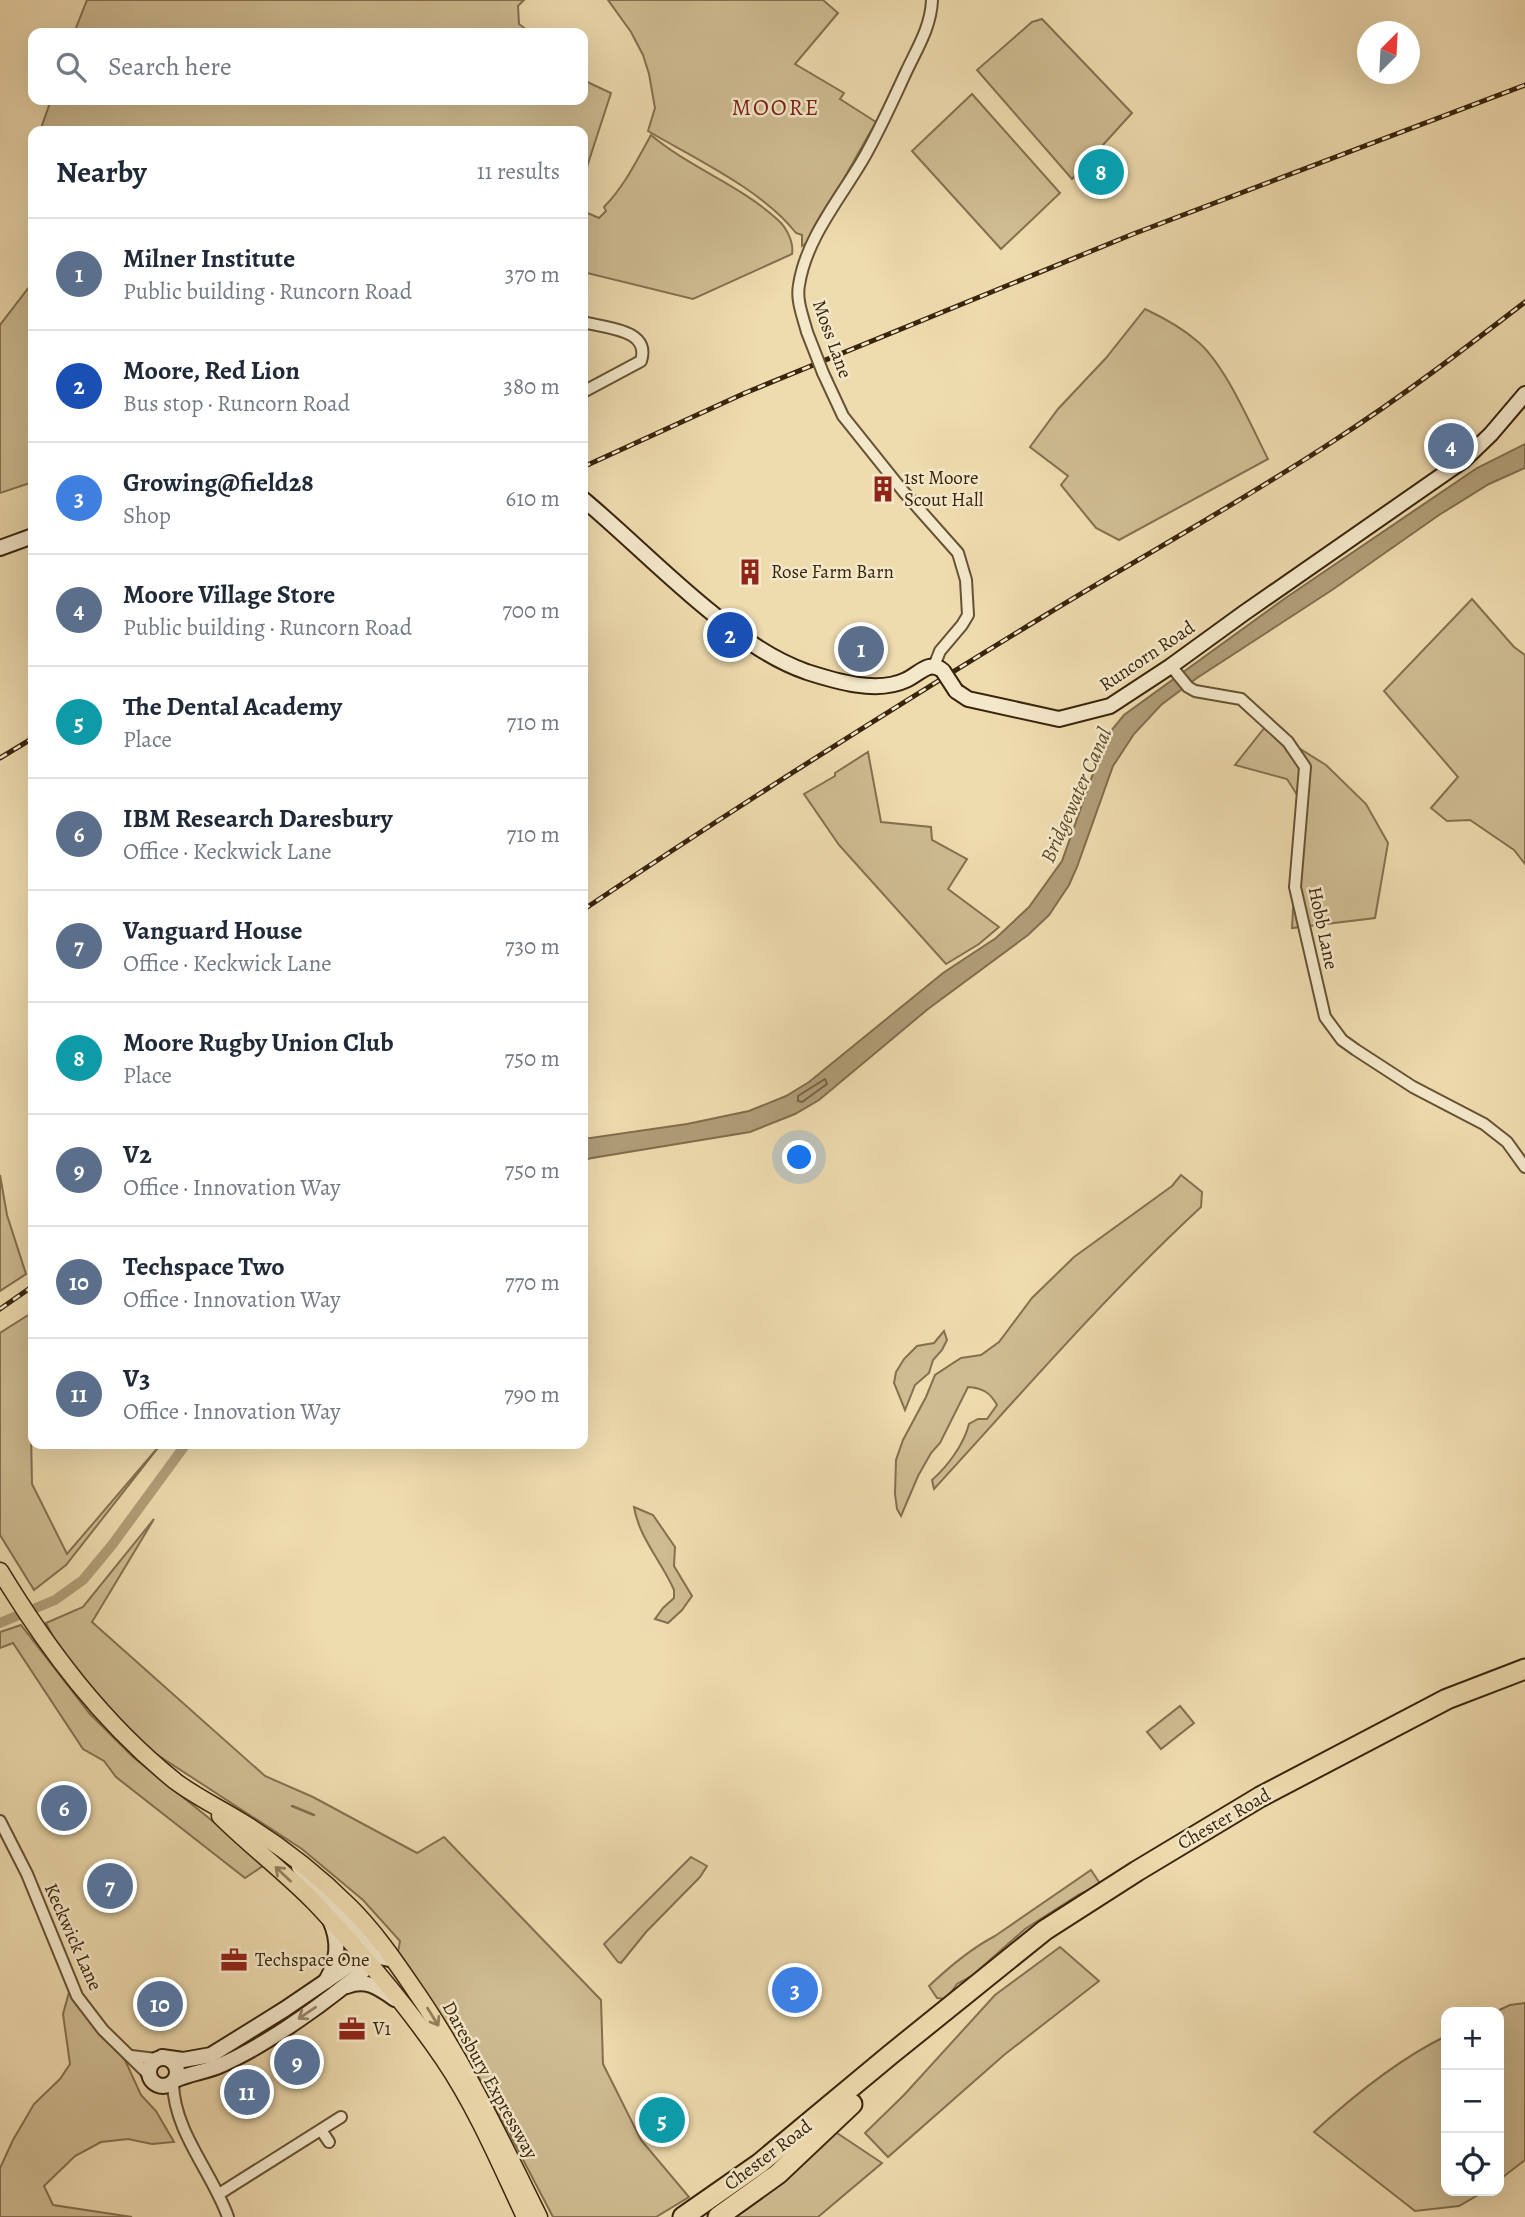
<!DOCTYPE html>
<html lang="en">
<head>
<meta charset="utf-8">
<style>
	:root { --surface:#fff; --page:#f2f2f3; --text:#1f2937; --muted:#747a83; --line:#e0e1e3; --accent:#0b8043 }
	body { margin:0; font-family:Alegreya,serif; background:var(--page); color:var(--text) }
	.controls { position:absolute; right:21px; bottom:21px; display:grid; overflow:hidden; border-radius:14px; box-shadow:0 7px 28px #0002 }
	.controls button { width:63px; height:63px; display:grid; place-items:center; padding:0; border:0; border-bottom:2px solid var(--line); background:var(--surface); color:var(--text); font:35px sans-serif }
	.compass { position:absolute; left:1357px; top:21px; width:63px; height:63px; border-radius:50%; background:var(--surface); box-shadow:0 7px 28px #0002; rotate:24deg }
	.you { position:absolute; left:800px; top:1158px; width:24px; height:24px; margin:-18px; border:5px solid #fff; border-radius:50%; background:#1a73e8; box-shadow:0 0 0 10px #1a73e833 }
	.badge { display:grid; place-items:center; width:46px; height:46px; border-radius:50%; background:var(--accent); color:#fff; font-size:23px; font-weight:700 }
	.pin { position:absolute; translate:-50% -50%; border:4px solid #fff; box-shadow:0 2px 7px #0006 }
	.list { margin:0; padding:0; list-style:none }
	h2 { display:flex; justify-content:space-between; align-items:center; height:91px; margin:0; padding:0 28px; font-size:30px }
	h2 small { font-size:23px; font-weight:400; color:var(--muted) }
	.list li { display:grid; grid-template-columns:46px 1fr auto; gap:21px; align-items:center; box-sizing:border-box; height:112px; padding:0 28px; border-top:2px solid var(--line) }
	.list b { display:block; font-size:26px; white-space:nowrap }
	.list p { margin:0; font-size:23px; white-space:nowrap; color:var(--muted) }
	.list em { font-size:23px; font-style:normal; color:var(--muted) }
	.icon { flex:none; width:38px; height:38px; fill:none; stroke:currentColor; stroke-width:2; stroke-linecap:round; stroke-linejoin:round }
	.map { position:relative; flex:none; width:1525px; height:2217px; overflow:hidden }
	.search { position:absolute; background:var(--surface); box-shadow:0 7px 28px #0002; left:28px; top:28px; width:560px; height:77px; display:flex; align-items:center; gap:18px; box-sizing:border-box; padding:0 24px; border-radius:14px; color:var(--muted); font-size:26px }
	.panel { position:absolute; background:var(--surface); box-shadow:0 7px 28px #0002; left:28px; top:126px; width:560px; height:1323px; border-radius:14px }
	.map>svg:first-child { display:block }
	.green { fill:#cfbc92; stroke:#84704f; stroke-width:2 }
	.water { fill:#b09d77; stroke:#806d4c; stroke-width:2 }
	.lines { fill:none; stroke-linecap:round; stroke-linejoin:round }
	.shore { stroke:#746142; stroke-width:2 }
	.stream { stroke:#806d4c; stroke-width:2.5 }
	.canal { stroke:#b09d77; stroke-width:10 }
	.street-casing { stroke:#665234; stroke-width:14 }
	.secondary-casing { stroke:#39250c; stroke-width:18 }
	.primary-casing { stroke:#39250c; stroke-width:19 }
	.highway-casing { stroke:#39250c; stroke-width:23 }
	.street { stroke:#f4e8ca; stroke-width:10 }
	.secondary { stroke:#f4e8ca; stroke-width:14 }
	.primary { stroke:#eedbae; stroke-width:16 }
	.highway { stroke:#eedbae; stroke-width:19 }
	.rail-casing { stroke:#39250c; stroke-width:5 }
	.rail { stroke:#f4e8ca; stroke-width:2.5; stroke-dasharray:8; stroke-linecap:butt }
	.street-bridge-casing { stroke:#665234; stroke-width:14; stroke-linecap:butt }
	.secondary-bridge-casing { stroke:#39250c; stroke-width:18; stroke-linecap:butt }
	.street-bridge { stroke:#f4e8ca; stroke-width:10 }
	.secondary-bridge { stroke:#f4e8ca; stroke-width:14 }
	.oneway { stroke:#94805d }
	.oneway2 { stroke:#96866b }
	.labels { text-anchor:middle; dominant-baseline:central; stroke-width:5; stroke-linejoin:round; paint-order:stroke }
	.street-label { font-size:19px; fill:#39250c; stroke:#f4e8ca }
	.poi-label { font-size:19px; fill:#39250c; stroke:#f4e8ca; text-anchor:start }
	.water-label { font-size:21px; font-style:italic; fill:#5d492c; stroke:#f4e8ca }
	.quarter-label { font-size:23px; letter-spacing:2px; fill:#7a1f14; stroke:#f4e8ca }
</style>
</head>
<body>
<div class="map">
<svg width="1525" height="2217" viewBox="0 0 1525 2217">
	<rect width="100%" height="100%" fill="#eedbae"/>
	<filter id="stains"><feTurbulence type="fractalNoise" baseFrequency=".00286" numOctaves="4"/><feColorMatrix values="0 0 0 0 .2 0 0 0 0 .09 0 0 0 0 .02 0 0 0 .5 -.17"/></filter>
	<radialGradient id="worn" r=".72"><stop offset=".6" stop-color="#630" stop-opacity="0"/><stop offset="1" stop-color="#630" stop-opacity=".3"/></radialGradient>
	<g class="green">
		<polygon points="87,0 524,0 518,6 519,24 531,33 74,33"/>
		<path d="M608 0H823L838 13 795 64 844 93 840 99 876 122 808 242 802 246V235L796 233C764 191 694 158 648 131L655 108 649 74 643 55 631 32Z"/>
		<polygon points="1042,19 1132,113 1072,179 977,70 1032,22"/>
		<polygon points="583,80 611,93 583,179 583,131 40,131 51,100 583,100"/>
		<polygon points="972,94 1060,193 1001,249 912,151"/>
		<path d="M651 135C690 168 740 185 778 220 787 228 794 243 792 254L693 299 583 272V211L599 218 606 211 604 207C624 187 637 160 651 135Z"/>
		<polygon points="33,282 33,482 0,493 0,325"/>
		<path d="M1145 309C1162 317 1182 328 1197 341 1225 364 1251 426 1268 459L1119 540 1096 528 1061 485 1068 476 1030 447 1058 409 1106 358Z"/>
		<polygon points="1472,599 1514,647 1525,655 1525,864 1514,850 1470,820 1447,821 1431,808 1458,777 1384,691"/>
		<polygon points="1265,727 1326,765 1366,804 1388,843 1375,918 1292,928 1299,798 1287,779 1235,765"/>
		<polygon points="868,752 881,822 931,827 932,840 967,859 948,889 999,927 979,944 946,964 839,845 804,794 835,776 835,773"/>
		<polygon points="0,1175 7,1215 26,1274 0,1291"/>
		<path d="M1181 1175 1202 1192 1201 1207C1105 1296 1022 1393 934 1489L932 1480C948 1466 964 1444 969 1424L978 1419H987L997 1405C990 1392 982 1388 968 1387L940 1443 931 1453 918 1476 901 1516 897 1509 895 1494 896 1460 903 1440 926 1397 935 1375 961 1358 981 1355 999 1342 1032 1298 1074 1257 1172 1186Z"/>
		<polygon points="33,1312 30,1381 32,1484 67,1554 161,1444 66,1565 34,1590 0,1535 0,1333"/>
		<polygon points="944,1331 947,1340 942,1350 933,1360 929,1373 915,1385 905,1410 894,1383 896,1372 904,1359 917,1346 934,1343"/>
		<path d="M634 1507 653 1515 675 1547 674 1566 692 1596 682 1610 668 1623 655 1619 663 1608 674 1598V1590C662 1562 639 1538 634 1507Z"/>
		<polygon points="154,1519 92,1622 265,1776 313,1797 417,1853 444,1837 601,2000 603,2064 641,2140 689,2197 656,2217 553,2217 485,2087 398,1952 400,1941 363,1900 302,1849 116,1728 76,1682 46,1623 83,1607"/>
		<polygon points="21,1625 90,1714 133,1757 266,1864 245,1878 116,1777 104,1761 83,1749 13,1643 0,1648 0,1632"/>
		<polygon points="1180,1706 1194,1723 1161,1749 1147,1732"/>
		<polygon points="691,1857 707,1866 700,1877 646,1932 621,1963 618,1962 604,1944"/>
		<path d="M1091 1870 1101 1885 1080 1894 1025 1929 973 1975 957 1984 946 1999 937 1998 929 1986C949 1967 970 1949 995 1936Z"/>
		<polygon points="1060,1947 1099,1981 1004,2055 888,2157 865,2133 904,2095 995,1995"/>
		<polygon points="71,1985 118,2045 141,2095 156,2111 174,2142 152,2144 128,2139 101,2142 75,2156 44,2186 53,2205 132,2217 0,2217 0,2168 13,2140 34,2104 60,2079 70,2064 63,2014"/>
		<polygon points="1525,2003 1525,2160 1499,2180 1499,2012 1495,2012 1510,2005"/>
		<path d="M1446 2036V2191H1485L1459 2206 1415 2211 1314 2132C1354 2095 1397 2060 1446 2036Z"/>
		<polygon points="834,2131 882,2163 818,2217 731,2217"/>
	</g>
	<polygon class="water" points="1525,444 1525,468 1489,484 1439,515 1332,590 1197,678 1161,705 1134,734 1113,766 1077,867 1069,885 1049,915 1028,935 928,1009 819,1100 795,1114 750,1132 592,1158 583,1160 583,1169 583,1139 687,1124 749,1111 786,1096 809,1082 943,973 996,938 1029,907 1062,861 1106,737 1124,715 1284,599 1477,468"/>
	<g class="lines">
		<polygon class="shore" points="825,1079 827,1084 802,1102 798,1101 798,1096"/>
		<polyline class="stream" points="292,1806 314,1815"/>
		<polyline class="canal" points="0,1623 55,1600 83,1580 112,1545 186,1444"/>
		<g class="street-casing">
			<g id="street">
				<path d="M583 322C605 328 651 329 641 361L583 392"/>
				<path d="M807 332C803 317 796 300 799 285 806 239 839 200 862 161 879 132 893 100 907 70 918 47 931 26 932 0"/>
				<polyline points="823,373 843,416 903,491 958,553 966,580 968,615 962,625 940,651 934,666"/>
				<polyline points="1171,666 1188,687 1195,691 1241,699 1288,742 1305,767 1295,887 1325,1017 1342,1040 1356,1050 1413,1087 1484,1124 1507,1142 1525,1167"/>
				<polyline points="0,1821 27,1874 77,1996 103,2030 148,2074"/>
				<polyline points="131,2056 156,2059"/>
				<path d="M173 2083C174 2132 212 2172 228 2217"/>
				<polyline points="321,2130 329,2142"/>
				<polyline points="219,2194 341,2117"/>
			</g>
		</g>
		<g class="secondary-casing">
			<g id="secondary">
				<path d="M583 499C627 536 667 577 712 613 741 637 770 659 807 672 835 681 877 694 906 680 919 674 930 659 943 671"/>
				<polyline points="0,548 33,536"/>
				<polyline points="956,691 968,699 1059,719 1110,706 1171,666 1244,613 1464,460 1491,434 1525,394"/>
				<path d="M326 1981C338 1960 340 1942 330 1920"/>
				<path d="M347 1986C366 1978 379 1988 395 1999"/>
				<polyline points="162,2057 183,2060 211,2055 285,2009 360,1958 370,1955 394,1960"/>
				<circle cx="163" cy="2072" r="14"/>
				<path d="M175 2080C190 2073 206 2072 221 2065 262 2047 312 2012 347 1984 354 1979 363 1973 367 1966 372 1958 370 1949 365 1941L299 1867"/>
			</g>
		</g>
		<g class="primary-casing">
			<g id="primary">
				<path d="M0 1571C48 1650 102 1722 175 1781 196 1797 220 1808 242 1822 281 1846 318 1875 350 1907 374 1931 393 1958 412 1986 463 2059 500 2138 539 2217"/>
				<path d="M220 1816C250 1846 285 1872 315 1903 361 1952 406 2004 444 2060 477 2109 500 2164 525 2217"/>
			</g>
		</g>
		<g class="highway-casing">
			<g id="highway">
				<polyline points="683,2217 759,2164 890,2055 1045,1930 1137,1871 1260,1797 1447,1699 1525,1669"/>
				<polyline points="718,2217 778,2174 852,2104"/>
			</g>
		</g>
		<use href="#street" class="street"/>
		<use href="#secondary" class="secondary"/>
		<use href="#primary" class="primary"/>
		<use href="#highway" class="highway"/>
		<g class="rail-casing">
			<g id="rail">
				<polyline points="583,467 745,393 1133,234 1525,85"/>
				<polyline points="0,758 33,738"/>
				<path d="M583 910C734 808 888 711 1044 616 1142 556 1243 501 1338 438 1403 396 1464 349 1525 302"/>
				<polyline points="0,1309 33,1286"/>
			</g>
		</g>
		<use href="#rail" class="rail"/>
		<g class="street-bridge-casing">
			<polyline id="street-bridge" points="807,332 823,373"/>
		</g>
		<g class="secondary-bridge-casing">
			<polyline id="secondary-bridge" points="943,671 956,691"/>
		</g>
		<use href="#street-bridge" class="street-bridge"/>
		<use href="#secondary-bridge" class="secondary-bridge"/>
	</g>
	<defs><path id="oneway-shaft" d="M-6 0H5M1.5-3L5.5 0L1.5 3" fill="none" stroke-width="1.6" stroke-linecap="round" stroke-linejoin="round" transform="scale(1.75)"/></defs>
	<g class="oneway">
		<use href="#oneway-shaft" transform="translate(283 1874) rotate(-137)"/>
		<use href="#oneway-shaft" transform="translate(433 2017) rotate(58)"/>
	</g>
	<use class="oneway2" href="#oneway-shaft" transform="translate(307 2013) rotate(146)"/>
	<defs>
		<g id="building-bare" transform="scale(2.1)"><path d="M-4-6H4V6H1V3H-1V6H-4ZM-2.5-4.3h1.7v1.8h-1.7ZM.8-4.3h1.7v1.8H.8ZM-2.5-1h1.7V.8h-1.7ZM.8-1h1.7V.8H.8Z" fill="#8f2418" stroke="#f4e8ca" stroke-width="2.5" paint-order="stroke"/></g>
		<g id="office-bare" transform="scale(2.1)"><path d="M-6-3h4V-5.5h4V-3h4V5H-6ZM-1-4.5V-3h2v-1.5ZM-6 0V1H6V0Z" fill="#8f2418" stroke="#f4e8ca" stroke-width="2.5" paint-order="stroke"/></g>
	</defs>
	<g fill-rule="evenodd">
		<use href="#building-bare" x="883" y="489"/>
		<use href="#building-bare" x="750" y="572"/>
		<use href="#office-bare" x="234" y="1960"/>
		<use href="#office-bare" x="352" y="2029"/>
	</g>
	<g class="labels">
		<g class="street-label">
			<text transform="translate(832 339) rotate(70)">Moss Lane</text>
			<text transform="translate(1147 656) rotate(-34)">Runcorn Road</text>
			<text transform="translate(1323 928) rotate(78)">Hobb Lane</text>
			<text transform="translate(1224 1819) rotate(-30)">Chester Road</text>
			<text transform="translate(73 1937) rotate(66)">Keckwick Lane</text>
			<text transform="translate(490 2080) rotate(61)">Daresbury Expressway</text>
			<text transform="translate(768 2155) rotate(-37)">Chester Road</text>
		</g>
		<g class="poi-label">
			<text x="904" y="478">1st Moore<tspan x="904" dy="22">Scout Hall</tspan></text>
			<text x="771" y="572">Rose Farm Barn</text>
			<text x="255" y="1960">Techspace One</text>
			<text x="373" y="2029">V1</text>
		</g>
		<g class="water-label">
			<text transform="translate(1076 795) rotate(-66)">Bridgewater Canal</text>
		</g>
		<g class="quarter-label">
			<text x="776" y="107">MOORE</text>
		</g>
	</g>
	<rect width="100%" height="100%" filter="url(#stains)"/>
	<rect width="100%" height="100%" fill="url(#worn)"/>
</svg>
<div class="controls">
<button>+</button>
<button>−</button>
<button><svg class="icon" aria-label="locate" viewBox="0 0 24 24"><circle cx="12" cy="12" r="6"/><path d="M12 2v4M12 18v4M2 12h4M18 12h4"/></svg></button>
</div>
<svg class="compass" viewBox="-18 -18 36 36"><path d="M0-13l5 13h-10z" fill="#e53935"/><path d="M0 13l5-13h-10z" fill="#747a83"/></svg>
<div class="you"></div>
<div class="pin badge" style="left:861px;top:649px;background:#5c6f8a">1</div>
<div class="pin badge" style="left:730px;top:635px;background:#1a4fb4">2</div>
<div class="pin badge" style="left:795px;top:1990px;background:#3f7fe0">3</div>
<div class="pin badge" style="left:1451px;top:446px;background:#5c6f8a">4</div>
<div class="pin badge" style="left:662px;top:2120px;background:#0f9aa8">5</div>
<div class="pin badge" style="left:64px;top:1808px;background:#5c6f8a">6</div>
<div class="pin badge" style="left:110px;top:1886px;background:#5c6f8a">7</div>
<div class="pin badge" style="left:1101px;top:172px;background:#0f9aa8">8</div>
<div class="pin badge" style="left:297px;top:2062px;background:#5c6f8a">9</div>
<div class="pin badge" style="left:160px;top:2004px;background:#5c6f8a">10</div>
<div class="pin badge" style="left:247px;top:2092px;background:#5c6f8a">11</div>
<div class="search"><svg class="icon" aria-label="search" viewBox="0 0 24 24"><circle cx="10" cy="10" r="6"/><path d="M15 15l6 6"/></svg>Search here</div>
<section class="panel">
<h2>Nearby<small>11 results</small></h2>
<ul class="list">
<li><span class="badge" style="background:#5c6f8a">1</span><div><b>Milner Institute</b><p>Public building · Runcorn Road</p></div><em>370 m</em></li>
<li><span class="badge" style="background:#1a4fb4">2</span><div><b>Moore, Red Lion</b><p>Bus stop · Runcorn Road</p></div><em>380 m</em></li>
<li><span class="badge" style="background:#3f7fe0">3</span><div><b>Growing@field28</b><p>Shop</p></div><em>610 m</em></li>
<li><span class="badge" style="background:#5c6f8a">4</span><div><b>Moore Village Store</b><p>Public building · Runcorn Road</p></div><em>700 m</em></li>
<li><span class="badge" style="background:#0f9aa8">5</span><div><b>The Dental Academy</b><p>Place</p></div><em>710 m</em></li>
<li><span class="badge" style="background:#5c6f8a">6</span><div><b>IBM Research Daresbury</b><p>Office · Keckwick Lane</p></div><em>710 m</em></li>
<li><span class="badge" style="background:#5c6f8a">7</span><div><b>Vanguard House</b><p>Office · Keckwick Lane</p></div><em>730 m</em></li>
<li><span class="badge" style="background:#0f9aa8">8</span><div><b>Moore Rugby Union Club</b><p>Place</p></div><em>750 m</em></li>
<li><span class="badge" style="background:#5c6f8a">9</span><div><b>V2</b><p>Office · Innovation Way</p></div><em>750 m</em></li>
<li><span class="badge" style="background:#5c6f8a">10</span><div><b>Techspace Two</b><p>Office · Innovation Way</p></div><em>770 m</em></li>
<li><span class="badge" style="background:#5c6f8a">11</span><div><b>V3</b><p>Office · Innovation Way</p></div><em>790 m</em></li>
</ul>
</section>
</div>
</body>
</html>
